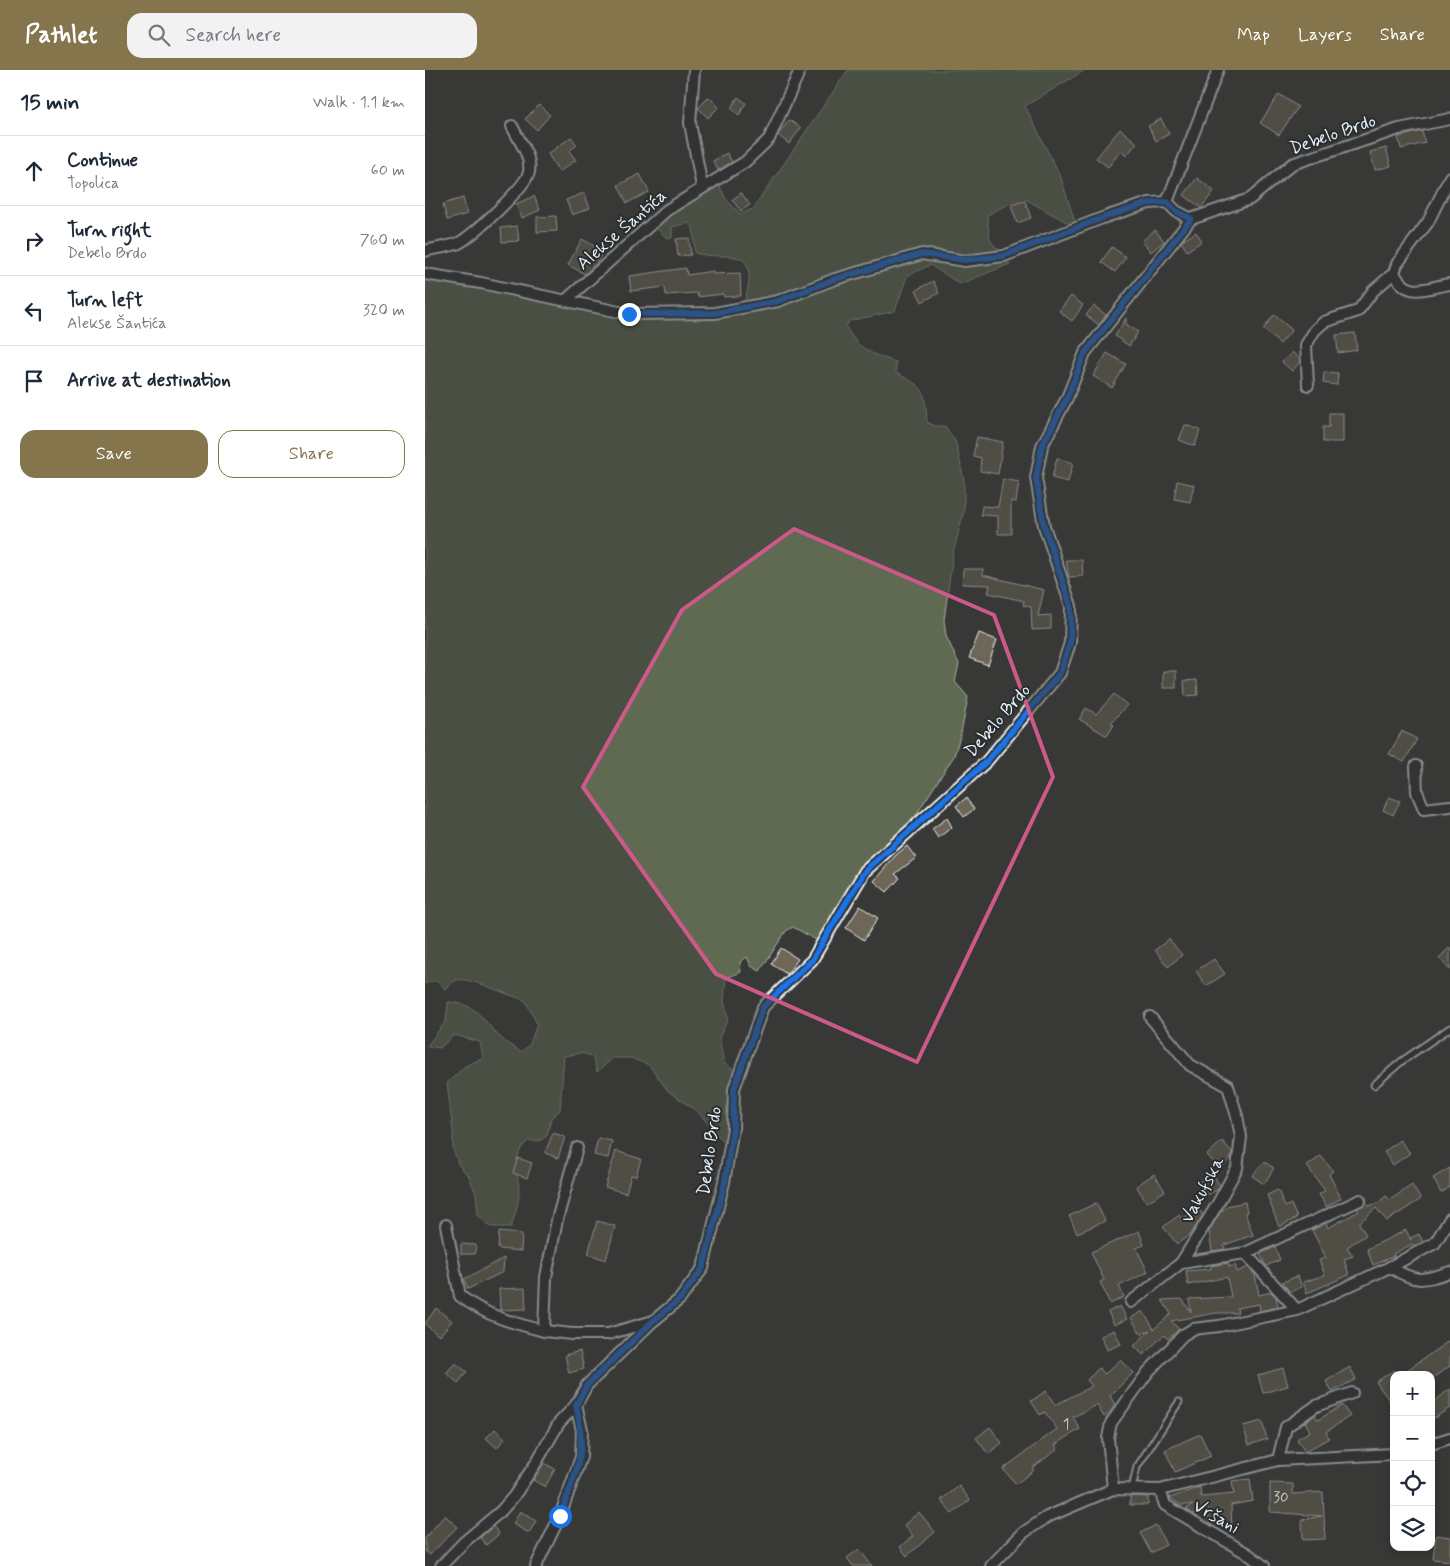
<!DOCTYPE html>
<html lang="en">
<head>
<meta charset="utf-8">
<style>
	:root { --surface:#fff; --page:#f2f2f3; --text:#1f2937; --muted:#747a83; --line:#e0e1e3; --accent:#84754c }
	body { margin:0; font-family:Mynerve,sans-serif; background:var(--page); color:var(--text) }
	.controls { position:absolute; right:15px; bottom:15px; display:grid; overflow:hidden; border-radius:10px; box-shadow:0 2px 8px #0003 }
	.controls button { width:45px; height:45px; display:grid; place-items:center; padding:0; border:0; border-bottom:1px solid var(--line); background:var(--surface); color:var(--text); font:25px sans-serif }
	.stop { position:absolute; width:15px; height:15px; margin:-11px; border:4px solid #1a73e8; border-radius:50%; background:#fff }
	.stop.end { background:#1a73e8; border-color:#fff; box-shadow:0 1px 5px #0008 }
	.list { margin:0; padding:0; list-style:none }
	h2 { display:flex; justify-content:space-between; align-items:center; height:65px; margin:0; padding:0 20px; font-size:21px }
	h2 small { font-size:16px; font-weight:400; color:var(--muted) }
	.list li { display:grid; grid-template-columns:32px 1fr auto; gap:15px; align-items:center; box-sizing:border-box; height:70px; padding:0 20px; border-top:1px solid var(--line) }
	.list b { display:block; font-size:19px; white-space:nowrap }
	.list p { margin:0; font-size:16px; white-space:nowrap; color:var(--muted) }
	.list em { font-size:16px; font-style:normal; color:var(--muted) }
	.actions { display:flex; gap:10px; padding:15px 20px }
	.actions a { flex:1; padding:11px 0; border:1px solid var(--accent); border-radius:15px; text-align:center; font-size:18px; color:var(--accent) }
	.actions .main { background:var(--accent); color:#fff }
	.icon { flex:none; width:28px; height:28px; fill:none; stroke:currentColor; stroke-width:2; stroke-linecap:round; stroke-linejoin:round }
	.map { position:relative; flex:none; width:1025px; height:1496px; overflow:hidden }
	header { display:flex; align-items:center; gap:30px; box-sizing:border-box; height:70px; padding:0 25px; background:var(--accent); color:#fff }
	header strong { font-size:24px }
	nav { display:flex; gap:28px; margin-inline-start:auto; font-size:18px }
	.search { width:350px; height:45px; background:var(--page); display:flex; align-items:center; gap:12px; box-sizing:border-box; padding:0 18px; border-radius:15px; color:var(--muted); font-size:19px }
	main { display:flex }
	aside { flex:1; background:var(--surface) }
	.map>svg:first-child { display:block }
	.green { fill:#606b52; stroke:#a4aea5 }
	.building { fill:#6e6656; stroke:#e8f1f8 }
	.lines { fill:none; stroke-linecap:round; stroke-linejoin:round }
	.lane-casing { stroke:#e8f1f8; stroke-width:9 }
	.street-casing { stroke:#e8f1f8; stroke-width:14 }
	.lane { stroke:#2a2d2e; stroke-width:5 }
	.street { stroke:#2a2d2e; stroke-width:10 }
	.route { stroke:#1a73e8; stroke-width:6 }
	.marked { fill:none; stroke:#cd598a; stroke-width:4; stroke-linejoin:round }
	.labels { text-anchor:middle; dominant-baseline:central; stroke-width:4; stroke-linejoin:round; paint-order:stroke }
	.number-label { font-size:15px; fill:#caced0 }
	.street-label { font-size:18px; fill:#e8f1f8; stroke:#2a2d2e }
</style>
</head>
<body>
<header>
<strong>Pathlet</strong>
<div class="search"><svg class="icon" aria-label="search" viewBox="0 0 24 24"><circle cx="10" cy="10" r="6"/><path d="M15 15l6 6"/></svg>Search here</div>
<nav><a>Map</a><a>Layers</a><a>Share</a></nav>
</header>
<main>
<aside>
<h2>15 min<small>Walk · 1.1 km</small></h2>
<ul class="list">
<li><svg class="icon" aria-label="ahead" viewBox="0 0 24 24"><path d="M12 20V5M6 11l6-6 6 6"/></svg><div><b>Continue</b><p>Topolica</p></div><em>60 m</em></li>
<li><svg class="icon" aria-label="right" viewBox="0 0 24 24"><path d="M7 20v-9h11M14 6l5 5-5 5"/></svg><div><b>Turn right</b><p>Debelo Brdo</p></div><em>760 m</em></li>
<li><svg class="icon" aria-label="left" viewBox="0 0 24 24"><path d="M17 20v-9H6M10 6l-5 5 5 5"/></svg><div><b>Turn left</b><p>Alekse Šantića</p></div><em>320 m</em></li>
<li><svg class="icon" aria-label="arrive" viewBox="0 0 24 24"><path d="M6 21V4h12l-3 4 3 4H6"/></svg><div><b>Arrive at destination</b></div></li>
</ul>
<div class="actions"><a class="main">Save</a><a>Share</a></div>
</aside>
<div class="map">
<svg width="1025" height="1496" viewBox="0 0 1025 1496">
	<rect width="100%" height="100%" fill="#383836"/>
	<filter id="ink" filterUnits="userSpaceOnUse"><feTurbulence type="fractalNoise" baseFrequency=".02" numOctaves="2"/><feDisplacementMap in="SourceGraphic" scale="10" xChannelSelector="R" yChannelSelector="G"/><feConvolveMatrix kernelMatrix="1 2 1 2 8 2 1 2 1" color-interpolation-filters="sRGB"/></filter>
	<g filter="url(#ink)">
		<path class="green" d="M423 0H660L600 36 636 108 652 158 600 129 584 134 562 145 565 170 585 194 535 214 505 195 482 206 470 241 424 251 421 257C434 280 446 284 471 292V303C501 318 500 319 502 352L510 356H520L531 373 539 410V441L528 483 519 550 521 566 534 594 530 612 543 627 536 663 529 686 482 759 437 811 393 871 368 857 361 861 335 901 326 896 322 887 315 892 316 902 301 908 299 931 303 949 294 968 299 993 314 1004 308 1058 298 1071 273 1042 243 1021 224 995 206 988H188L172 1002 167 986 156 983 139 986 135 1040 126 1048 122 1066 114 1071H103C84 1088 95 1104 94 1126 93 1137 89 1147 86 1157H66L53 1145 51 1124 44 1106 34 1096 28 1079V1063L22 1013 40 996 58 988 55 972 29 965 15 978 2 976 21 951 23 932C54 933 58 952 76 968 82 974 90 978 96 982L105 974 112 954 100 930C84 926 45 907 33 910 28 911 24 915 20 919 12 909 10 910 0 914V204L184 241 290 243 318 235C323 222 332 189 310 187 296 185 284 187 270 183L268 157 263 153 247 157V168H242L226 154 300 104 295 117 301 129 315 144 328 139Z"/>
		<g class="building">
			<polygon points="854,24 873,37 854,65 835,53"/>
			<polygon points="284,27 294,37 283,48 273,38"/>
			<polygon points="313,27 321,33 314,45 306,38"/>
			<polygon points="114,35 125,45 112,60 100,49"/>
			<polygon points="736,49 744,64 731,71 723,56"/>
			<polygon points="364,50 376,58 364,74 353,65"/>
			<polygon points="695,59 712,73 701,86 696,81 683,97 671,88"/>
			<polygon points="997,61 1000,73 976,79 973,67"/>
			<polygon points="146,67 152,75 144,81 151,90 134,102 123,84"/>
			<polygon points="961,78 966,96 950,100 945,82"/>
			<polygon points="302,83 307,92 293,100 288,91"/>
			<polygon points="215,104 224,122 202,133 193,115"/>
			<polygon points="772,108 789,121 776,138 759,125"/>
			<polygon points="159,123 165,138 147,145 141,130"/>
			<polygon points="316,123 325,135 316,141 307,130"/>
			<polygon points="109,126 115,140 97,148 91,134"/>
			<polygon points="38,128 42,144 22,150 18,134"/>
			<polygon points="600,131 606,148 592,153 586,135"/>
			<polygon points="131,146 132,161 112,162 112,147"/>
			<polygon points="92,156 94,171 77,172 76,158"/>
			<polygon points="730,160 739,171 726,182 717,171"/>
			<polygon points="771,162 777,171 762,181 756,172"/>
			<polygon points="264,168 266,185 253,186 251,169"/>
			<polygon points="157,169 178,181 171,194 160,204 143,195"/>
			<polygon points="687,177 701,187 690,202 676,192"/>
			<polygon points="261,198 262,205 288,201 288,204 315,203 316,226 299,227 298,224 273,227 272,223 241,225 240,217 206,221 204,206"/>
			<polygon points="508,211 514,223 497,232 491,220"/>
			<polygon points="646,226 658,235 647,251 634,241"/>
			<polygon points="669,236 681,245 674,255 661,245"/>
			<polygon points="849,245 867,260 855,274 838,259"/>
			<polygon points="701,248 701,254 713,262 704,276 690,266"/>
			<polygon points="930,263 932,280 913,283 911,265"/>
			<polygon points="867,282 875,289 875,292 867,301 857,292"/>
			<polygon points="682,283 701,294 687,318 668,306"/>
			<polygon points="899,302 913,303 912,315 898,313"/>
			<polygon points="904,343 918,343 918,372 898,372 898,357 904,357"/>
			<polygon points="760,355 775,360 770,376 754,370"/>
			<polygon points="552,367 578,372 573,404 555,401 556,388 548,386"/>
			<polygon points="632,388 648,393 643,412 627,408"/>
			<polygon points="578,409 594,412 591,432 586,431 586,464 573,464 573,446 556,445 557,436 573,437"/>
			<polygon points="752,411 769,415 765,432 749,429"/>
			<polygon points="641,490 657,490 658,506 644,507"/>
			<polygon points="538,499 558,499 558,505 619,520 613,546 626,545 626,559 607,560 606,537 598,535 599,531 563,523 565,515 537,514"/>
			<polygon points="554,563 572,570 563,595 544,588"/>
			<rect x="738" y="601" width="13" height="17"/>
			<polygon points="772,610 773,625 760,626 759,611"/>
			<polygon points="689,624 702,635 686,653 689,655 682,666 654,649 661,638 671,644"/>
			<polygon points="977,661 992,669 979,692 964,684"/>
			<polygon points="964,727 975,731 968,745 958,740"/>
			<polygon points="541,728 549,739 539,747 531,736"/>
			<polygon points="522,748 527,757 513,768 507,759"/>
			<polygon points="482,776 491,788 470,804 475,808 462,822 449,811 470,786"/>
			<polygon points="435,836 453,848 439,870 421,858"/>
			<polygon points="744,869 757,885 743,897 730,880"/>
			<polygon points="1025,877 1025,900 1014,888"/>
			<polygon points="356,878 373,889 362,904 346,894"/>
			<polygon points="789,889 800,904 781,916 771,901"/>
			<polygon points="128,1063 140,1067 133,1088 120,1083"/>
			<polygon points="173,1068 187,1071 183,1088 169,1085"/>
			<polygon points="975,1070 985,1083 968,1095 959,1082"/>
			<polygon points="797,1071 807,1082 806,1088 795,1099 782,1085"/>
			<polygon points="191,1081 216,1089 211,1106 206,1105 201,1123 180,1117"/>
			<polygon points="896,1086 908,1101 904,1104 916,1128 901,1137 894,1124 900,1121 882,1096"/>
			<polygon points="93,1088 107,1093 102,1108 88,1103"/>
			<polygon points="839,1092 849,1098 839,1114 827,1106"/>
			<polygon points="1025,1098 1025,1117 1016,1123 1008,1108"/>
			<polygon points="729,1104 740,1121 722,1132 711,1116"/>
			<polygon points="788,1104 795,1116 792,1120 782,1125 775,1111"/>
			<polygon points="987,1115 996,1129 962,1151 951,1138 934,1153 941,1165 922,1177 928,1186 919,1189 924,1205 882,1223 878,1212 900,1205 894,1190 901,1188 887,1160 901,1153 903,1158 934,1141 932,1139 941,1132 944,1136 953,1133 961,1126 965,1130"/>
			<polygon points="853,1120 860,1137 866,1134 872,1148 854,1157 842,1125"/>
			<polygon points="820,1132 822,1142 820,1143 828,1165 799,1175 800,1179 787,1181 784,1161 794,1144 802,1136"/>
			<polygon points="671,1133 680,1151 652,1163 644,1146"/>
			<polygon points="773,1138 778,1145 767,1163 752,1174 738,1157 754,1145 757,1149"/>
			<polygon points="172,1151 190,1156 181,1190 163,1184"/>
			<polygon points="981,1160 986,1170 985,1168 994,1164 998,1172 989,1177 987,1174 968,1184 969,1186 948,1195 942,1179"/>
			<polygon points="714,1161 719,1175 711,1178 723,1202 694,1216 699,1227 685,1234 675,1212 679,1210 666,1182"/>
			<polygon points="74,1162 97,1164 96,1181 73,1179"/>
			<polygon points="36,1174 51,1175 50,1184 36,1184"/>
			<polygon points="850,1177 855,1190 841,1196 835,1184"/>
			<polygon points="79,1188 78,1202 43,1219 39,1209"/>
			<polygon points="803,1193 804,1197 810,1195 812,1202 823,1197 830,1205 834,1225 846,1222 851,1227 853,1237 835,1241 834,1234 812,1238 813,1243 791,1243 746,1251 754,1259 743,1269 739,1265 718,1285 709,1276 725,1260 716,1264 706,1248 718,1241 729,1259 746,1244 737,1230 757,1229 766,1242 764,1229 806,1227 802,1207 763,1215 761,1201 786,1199 786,1196"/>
			<polygon points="873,1206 877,1217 865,1222 857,1212"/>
			<polygon points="100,1218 101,1239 75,1240 74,1219"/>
			<polygon points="695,1236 702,1249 689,1255 683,1242"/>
			<polygon points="11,1238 27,1251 14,1266 0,1254"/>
			<polygon points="689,1260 696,1274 682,1280 676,1266"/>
			<polygon points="1025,1270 1025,1296 1006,1309 1006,1305 975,1305"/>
			<polygon points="155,1281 159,1299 144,1303 140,1285"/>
			<polygon points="695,1290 708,1303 685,1326 690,1335 684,1343 679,1347 672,1335 648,1347 655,1359 630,1375 633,1379 607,1398 609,1400 591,1414 578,1399 632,1359 620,1342 615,1345 606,1331 621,1321 630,1335 667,1316 662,1310 674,1298 680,1304"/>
			<polygon points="30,1293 42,1302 33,1313 21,1303"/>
			<polygon points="925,1297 931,1309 907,1322 901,1311"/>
			<polygon points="858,1298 863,1316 838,1323 833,1305"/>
			<polygon points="969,1300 969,1337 951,1312"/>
			<polygon points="1025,1319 1025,1338 1006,1350 1006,1334"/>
			<polygon points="917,1335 925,1346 901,1362 904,1368 880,1382 872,1369 885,1361 880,1352 890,1345 893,1350"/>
			<polygon points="837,1351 842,1369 824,1375 818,1356"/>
			<polygon points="565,1357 577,1373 563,1384 551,1368"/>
			<polygon points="70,1359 80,1368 72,1378 61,1368"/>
			<polygon points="775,1364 786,1386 750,1402 740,1380"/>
			<polygon points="119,1393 130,1399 120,1417 108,1410"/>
			<polygon points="825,1409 828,1431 806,1435 807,1458 796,1458 796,1452 784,1453 783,1438 768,1444 761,1439 768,1435 756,1435 745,1428 775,1417 776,1427 809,1424 807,1411"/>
			<polygon points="845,1413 868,1414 868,1424 898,1422 900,1469 878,1470 877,1450 897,1446 845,1442"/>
			<polygon points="534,1416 545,1430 527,1444 516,1430"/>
			<polygon points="705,1426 723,1427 723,1435 705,1435"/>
			<polygon points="95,1441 111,1451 104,1463 88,1454"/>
			<polygon points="494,1442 510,1462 482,1486 475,1477 488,1466 479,1455"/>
			<polygon points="20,1445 32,1457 5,1485 0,1481 0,1468"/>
			<polygon points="731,1455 741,1475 726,1483 715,1463"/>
			<polygon points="68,1456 74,1464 61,1475 55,1468"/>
			<polygon points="1011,1465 1025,1467 1025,1491 1008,1489"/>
			<polygon points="434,1479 447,1496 428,1496 422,1488"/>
		</g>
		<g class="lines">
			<g class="lane-casing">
				<g id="lane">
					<polyline points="949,1015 977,991 1025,958"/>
					<polyline points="707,1419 712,1397 754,1332"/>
				</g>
			</g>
			<g class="street-casing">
				<g id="street">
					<polyline points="269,0 265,53 277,117"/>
					<path d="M1025 107 1003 152 972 194 969 203C983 230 1002 217 1025 214"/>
					<polyline points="742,132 793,0"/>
					<path d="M0 181C10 178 24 177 34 173 48 165 101 117 104 102 107 87 93 69 87 56"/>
					<polyline points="0,204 56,213 204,244 290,243 353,231 410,209 497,184 540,191 579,186 680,147 724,133 742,132 751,141 766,149"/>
					<polyline points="141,230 242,140 320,92 344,69 375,0"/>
					<polyline points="883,315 881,275 890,260 899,252 933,241 948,221 969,203"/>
					<polyline points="991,696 992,722 999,739 1025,736"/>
					<polyline points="725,947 765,995 803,1016 812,1046 816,1067 812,1098 792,1135 756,1193"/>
					<polyline points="152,1078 132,1150 121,1207 119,1261 147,1264 183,1264 225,1252"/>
					<path d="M21 1155 35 1226C61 1246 88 1253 119 1261"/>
					<polyline points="820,1183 935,1130"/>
					<path d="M965 1197C991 1213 997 1211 1025 1202"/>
					<polyline points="706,1232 756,1193 820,1183 872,1240"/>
					<polyline points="1006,1374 1025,1368"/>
					<polyline points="853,1390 861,1357 891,1336 927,1323"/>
					<polyline points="688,1419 683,1368 686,1353 723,1302 758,1265 768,1259 794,1256 872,1240 965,1197 1010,1173 1025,1149"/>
					<polyline points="735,1420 740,1435 823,1484 839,1496"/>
					<polyline points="16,1496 39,1472 76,1441 89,1426 111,1393 134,1353 151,1335 162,1315 227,1252 255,1229 278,1198 299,1112 308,1058 309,1019 338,937 387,890 440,801 562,691 635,603 645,573 646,536 619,456 611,408 617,376 642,328 660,283 766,149 825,129 867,94 974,59 1025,49"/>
					<polyline points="111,1496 135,1446 156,1387 157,1360 151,1335"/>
					<polyline points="566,1496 598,1463 622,1447 688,1419 735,1420 853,1390 969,1384"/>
				</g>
			</g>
			<use href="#lane" class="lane"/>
			<use href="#street" class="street"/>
		</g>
	</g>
	<g class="lines" filter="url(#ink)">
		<path class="route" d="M135 1446C151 1401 163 1384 151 1335L162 1315 227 1252 255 1229 278 1198 300 1112 308 1058 309 1019 338 937 387 890 440 801 562 691 635 603 645 573 646 536 619 456 611 408 617 376 642 328 660 283 766 149 751 141 742 132 724 133 680 147 578 186 540 190 497 184 410 209 353 231 290 243 204 244"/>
	</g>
	<path d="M0 0H1025V1496H0ZM369 459 569 545 628 707 492 992 291 904 158 717 257 540Z" fill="#383836" fill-opacity=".55" fill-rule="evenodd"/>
	<path class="marked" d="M369 459 569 545 628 707 492 992 291 904 158 717 257 540Z"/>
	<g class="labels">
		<g class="number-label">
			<text x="641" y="1355">1</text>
			<text x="856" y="1428">30</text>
		</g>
		<g class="street-label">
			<text transform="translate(908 65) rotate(-19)">Debelo Brdo</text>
			<text transform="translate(197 160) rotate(-41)">Alekse Šantića</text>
			<text transform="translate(573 651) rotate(-49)">Debelo Brdo</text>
			<text transform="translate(285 1081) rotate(-82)">Debelo Brdo</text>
			<text transform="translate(778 1120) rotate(-62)">Vakufska</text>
			<text transform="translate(791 1447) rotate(30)">Vršani</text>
		</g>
	</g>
</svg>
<div class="controls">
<button>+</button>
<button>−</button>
<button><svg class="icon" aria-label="locate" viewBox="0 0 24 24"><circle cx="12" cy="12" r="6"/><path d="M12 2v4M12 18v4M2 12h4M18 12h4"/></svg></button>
<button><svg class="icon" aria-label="layers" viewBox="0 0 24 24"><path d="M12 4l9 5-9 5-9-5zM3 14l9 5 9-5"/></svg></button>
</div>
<div class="stop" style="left:135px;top:1446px"></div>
<div class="stop end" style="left:204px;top:244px"></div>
</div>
</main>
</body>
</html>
